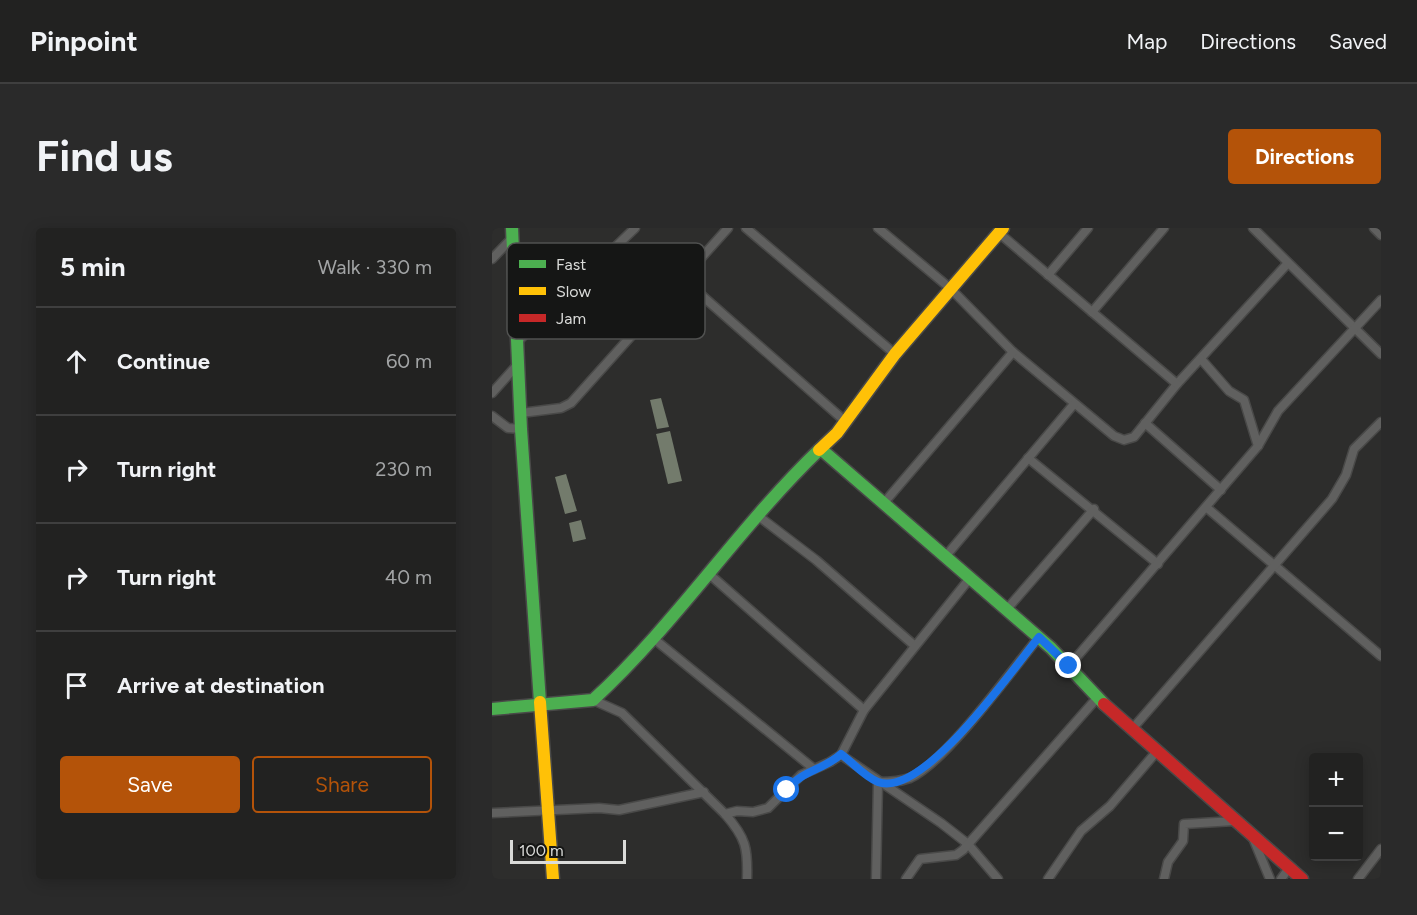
<!DOCTYPE html>
<html lang="en">
<head>
<meta charset="utf-8">
<style>
	:root { --surface:#222221; --page:#2a2a2a; --text:#f1f3f6; --muted:#a2a4a5; --line:#3f3f3f; --accent:#b45309 }
	body { margin:0; font-family:Figtree,sans-serif; background:var(--page); color:var(--text) }
	.controls { position:absolute; right:18px; bottom:18px; display:grid; overflow:hidden; border-radius:6px; box-shadow:0 3px 15px #0003 }
	.controls button { width:54px; height:54px; display:grid; place-items:center; padding:0; border:0; border-bottom:2px solid var(--line); background:var(--surface); color:var(--text); font:30px sans-serif }
	.scale { position:absolute; left:18px; bottom:15px; width:116px; box-sizing:border-box; padding-left:6px; border:3px solid #dadbd9; border-top:0; font-size:16px; line-height:21px; white-space:nowrap; color:#dadbd9; -webkit-text-stroke:4px #151615; paint-order:stroke }
	.stop { position:absolute; width:18px; height:18px; margin:-14px; border:4px solid #1a73e8; border-radius:50%; background:#fff }
	.stop.end { background:#1a73e8; border-color:#fff; box-shadow:0 2px 6px #0008 }
	.list { margin:0; padding:0; list-style:none }
	h2 { display:flex; justify-content:space-between; align-items:center; height:78px; margin:0; padding:0 24px; font-size:26px }
	h2 small { font-size:20px; font-weight:400; color:var(--muted) }
	.list li { display:grid; grid-template-columns:39px 1fr auto; gap:18px; align-items:center; box-sizing:border-box; height:108px; padding:0 24px; border-top:2px solid var(--line) }
	.list b { display:block; font-size:22px; white-space:nowrap }
	.list em { font-size:20px; font-style:normal; color:var(--muted) }
	.actions { display:flex; gap:12px; padding:18px 24px }
	.actions a { flex:1; padding:14px 0; border:2px solid var(--accent); border-radius:6px; text-align:center; font-size:21px; color:var(--accent) }
	.actions .main { background:var(--accent); color:#fff }
	.icon { flex:none; width:33px; height:33px; fill:none; stroke:currentColor; stroke-width:2; stroke-linecap:round; stroke-linejoin:round }
	.map { position:relative; flex:none; width:889px; height:651px; overflow:hidden; border-radius:6px }
	header { display:flex; align-items:center; gap:36px; box-sizing:border-box; height:84px; padding:0 30px; background:var(--surface); border-bottom:2px solid var(--line) }
	header strong { font-size:28px }
	nav { display:flex; gap:33px; margin-inline-start:auto; font-size:21px }
	.intro { display:flex; align-items:center; justify-content:space-between; box-sizing:border-box; height:144px; padding:0 36px }
	h1 { margin:0; font-size:42px }
	.button { padding:15px 27px; border-radius:6px; background:var(--accent); color:#fff; font-size:21px; font-weight:700 }
	main { display:flex; gap:36px; padding:0 36px }
	aside { flex:1; background:var(--surface); border-radius:6px; box-shadow:0 3px 15px #0003 }
	.map>svg:first-child { display:block }
	.building { fill:#737b6c }
	.lines { fill:none; stroke-linecap:round; stroke-linejoin:round }
	.street-casing { stroke:#494948; stroke-width:11 }
	.fast-casing { stroke:#494948; stroke-width:15 }
	.slow-casing { stroke:#494948; stroke-width:15 }
	.jam-casing { stroke:#494948; stroke-width:15 }
	.street { stroke:#60605f; stroke-width:8 }
	.fast { stroke:#4caf50; stroke-width:12 }
	.slow { stroke:#ffc107; stroke-width:12 }
	.jam { stroke:#c62828; stroke-width:12 }
	.route { stroke:#1a73e8; stroke-width:8 }
	.key { fill:#151615; stroke:#505150; stroke-width:1.5 }
	.key-label { font-size:16px; fill:#dadbd9 }
</style>
</head>
<body>
<header>
<strong>Pinpoint</strong>
<nav><a>Map</a><a>Directions</a><a>Saved</a></nav>
</header>
<div class="intro"><h1>Find us</h1><a class="button">Directions</a></div>
<main>
<aside>
<h2>5 min<small>Walk · 330 m</small></h2>
<ul class="list">
<li><svg class="icon" aria-label="ahead" viewBox="0 0 24 24"><path d="M12 20V5M6 11l6-6 6 6"/></svg><div><b>Continue</b></div><em>60 m</em></li>
<li><svg class="icon" aria-label="right" viewBox="0 0 24 24"><path d="M7 20v-9h11M14 6l5 5-5 5"/></svg><div><b>Turn right</b></div><em>230 m</em></li>
<li><svg class="icon" aria-label="right" viewBox="0 0 24 24"><path d="M7 20v-9h11M14 6l5 5-5 5"/></svg><div><b>Turn right</b></div><em>40 m</em></li>
<li><svg class="icon" aria-label="arrive" viewBox="0 0 24 24"><path d="M6 21V4h12l-3 4 3 4H6"/></svg><div><b>Arrive at destination</b></div></li>
</ul>
<div class="actions"><a class="main">Save</a><a>Share</a></div>
</aside>
<div class="map">
<svg width="889" height="651" viewBox="0 0 889 651">
	<rect width="100%" height="100%" fill="#2d2d2c"/>
	<g class="building">
		<polygon points="169,170 177,199 165,201 158,172"/>
		<polygon points="178,203 190,253 176,256 164,206"/>
		<polygon points="74,246 85,283 73,286 63,249"/>
		<polygon points="89,292 94,311 81,314 77,295"/>
	</g>
	<g class="lines">
		<g class="street-casing">
			<g id="street">
				<polyline points="254,0 403,126"/>
				<polyline points="386,0 459,61 521,124 622,208 632,212 642,209 685,156 796,35"/>
				<polyline points="761,0 889,126"/>
				<polyline points="882,0 889,7"/>
				<polyline points="507,5 685,156"/>
				<polyline points="0,31 21,9"/>
				<polyline points="556,47 596,0"/>
				<polyline points="191,51 354,194"/>
				<polyline points="600,84 672,0"/>
				<polyline points="25,114 143,0"/>
				<polyline points="709,131 737,163 752,172 766,218"/>
				<polyline points="0,165 26,136"/>
				<polyline points="29,185 69,180 79,175 236,0"/>
				<polyline points="0,188 16,200 29,201"/>
				<polyline points="653,195 729,262"/>
				<polyline points="536,230 666,336"/>
				<polyline points="391,276 521,124"/>
				<polyline points="714,279 889,428"/>
				<polyline points="265,287 324,332 423,418"/>
				<polyline points="453,329 582,176"/>
				<polyline points="216,345 372,482"/>
				<polyline points="515,381 602,281"/>
				<polyline points="161,410 322,541"/>
				<polyline points="577,438 766,218 786,183 889,72"/>
				<path d="M101 472 130 485 233 586C254 610 256 620 255 651"/>
				<polyline points="641,500 840,271 854,247 862,221 889,194"/>
				<polyline points="349,527 449,595 476,616 506,651"/>
				<polyline points="0,585 107,580 127,582 212,564"/>
				<polyline points="233,586 245,583 261,584 276,580 309,547 338,534 349,527 372,482 478,350"/>
				<polyline points="761,610 778,651"/>
				<path d="M384 651 386 554C397 554 407 554 418 550 454 534 519 443 547 409"/>
				<polyline points="414,651 428,631 464,627 471,622 605,470"/>
				<polyline points="556,651 589,603 618,578 666,522"/>
				<polyline points="672,651 676,634 691,613 692,596 742,593"/>
				<polyline points="789,651 797,640"/>
				<polyline points="866,651 889,621"/>
			</g>
		</g>
		<g class="fast-casing">
			<g id="fast">
				<polyline points="20,0 29,201 48,474"/>
				<polyline points="330,222 559,420 612,476"/>
				<path d="M0 481 101 472C184 396 246 300 327 222"/>
			</g>
		</g>
		<g class="slow-casing">
			<g id="slow">
				<polyline points="327,222 345,205 403,126 511,0"/>
				<polyline points="48,474 61,651"/>
			</g>
		</g>
		<g class="jam-casing">
			<polyline id="jam" points="612,476 810,651"/>
		</g>
		<use href="#street" class="street"/>
		<use href="#fast" class="fast"/>
		<use href="#slow" class="slow"/>
		<use href="#jam" class="jam"/>
	</g>
	<g class="lines">
		<path class="route" d="M295 562C310 542 332 542 349 526 360 534 373 549 386 554 431 571 520 442 547 409L577 438"/>
	</g>
	<rect x="15" y="15" width="198" height="96" rx="9" class="key"/>
	<rect x="27" y="32" width="27" height="8" fill="#4caf50"/>
	<rect x="27" y="59" width="27" height="8" fill="#ffc107"/>
	<rect x="27" y="86" width="27" height="8" fill="#c62828"/>
	<g class="key-label">
		<text x="64" y="42">Fast</text>
		<text x="64" y="69">Slow</text>
		<text x="64" y="96">Jam</text>
	</g>
</svg>
<div class="controls">
<button>+</button>
<button>−</button>
</div>
<div class="scale">100 m</div>
<div class="stop" style="left:295px;top:562px"></div>
<div class="stop end" style="left:577px;top:438px"></div>
</div>
</main>
</body>
</html>
